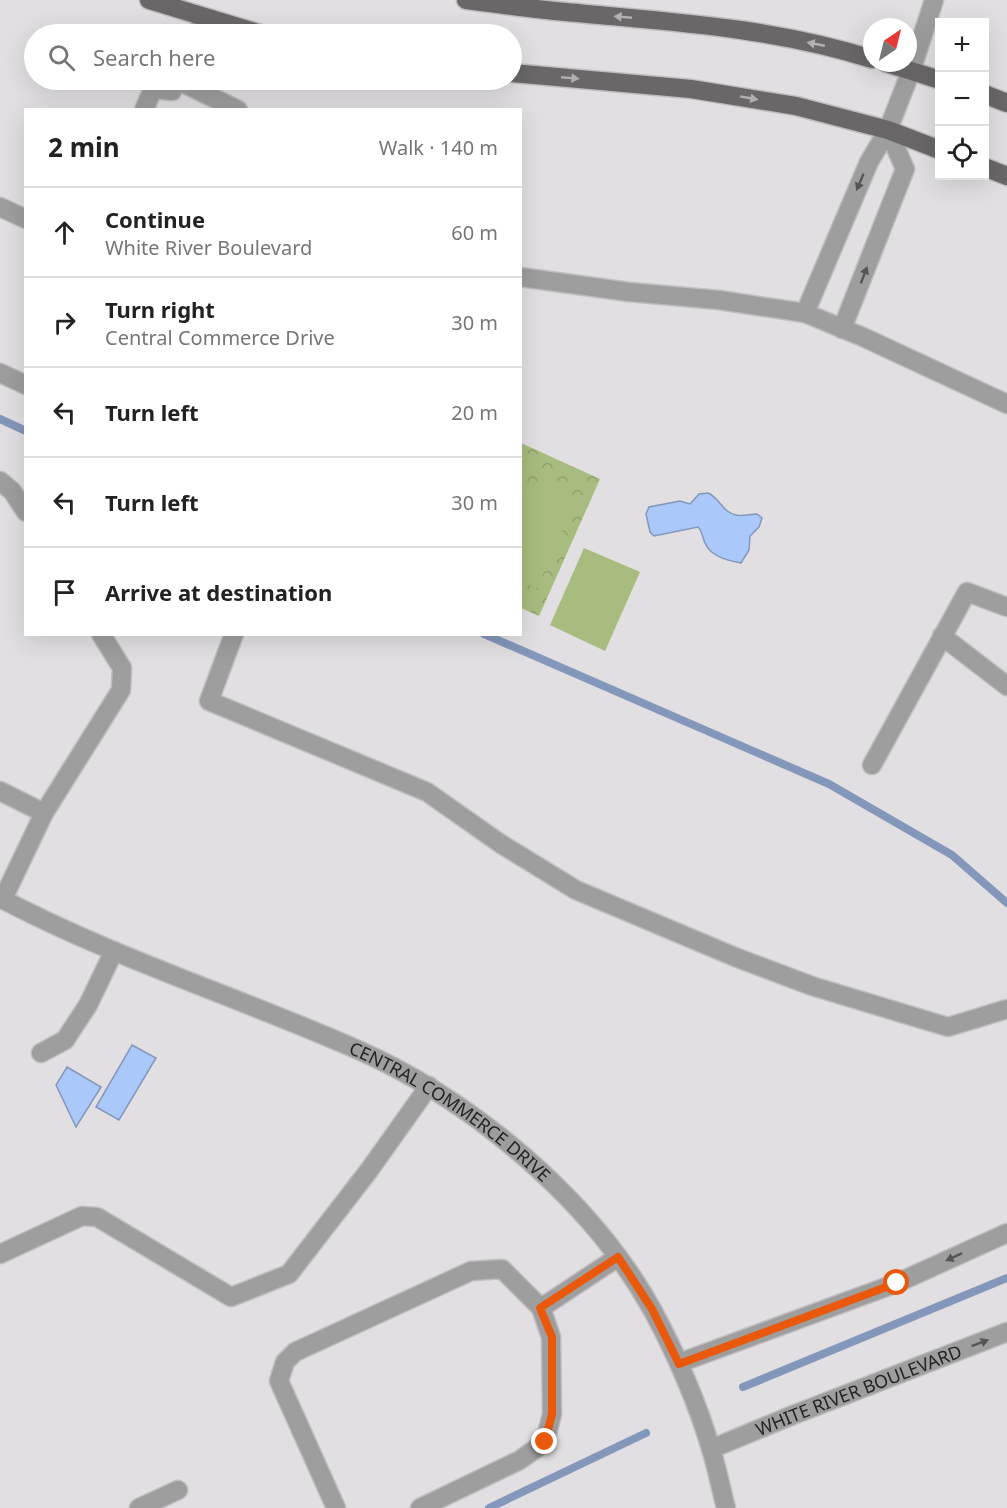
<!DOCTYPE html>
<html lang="en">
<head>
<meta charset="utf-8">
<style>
	:root { --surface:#fff; --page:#f2f2f2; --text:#222; --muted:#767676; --line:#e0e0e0 }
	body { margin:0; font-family:"Noto Sans",sans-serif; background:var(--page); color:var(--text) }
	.controls { position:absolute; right:18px; top:18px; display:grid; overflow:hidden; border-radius:0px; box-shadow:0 6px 24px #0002 }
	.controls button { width:54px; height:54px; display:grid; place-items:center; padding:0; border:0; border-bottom:2px solid var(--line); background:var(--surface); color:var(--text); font:30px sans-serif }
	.compass { position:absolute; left:863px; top:18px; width:54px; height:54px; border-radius:50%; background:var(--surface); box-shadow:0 6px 24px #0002; rotate:35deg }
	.stop { position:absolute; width:18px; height:18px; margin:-14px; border:4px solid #ea580c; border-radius:50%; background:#fff }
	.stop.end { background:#ea580c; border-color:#fff; box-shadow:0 2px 6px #0008 }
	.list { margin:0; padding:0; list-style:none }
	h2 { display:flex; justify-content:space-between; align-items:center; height:78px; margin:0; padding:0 24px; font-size:26px }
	h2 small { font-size:20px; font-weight:400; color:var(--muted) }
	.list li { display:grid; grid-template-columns:39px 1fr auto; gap:18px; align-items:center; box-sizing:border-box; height:90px; padding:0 24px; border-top:2px solid var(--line) }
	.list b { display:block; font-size:22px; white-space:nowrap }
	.list p { margin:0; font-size:20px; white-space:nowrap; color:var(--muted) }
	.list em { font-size:20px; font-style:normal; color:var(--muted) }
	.icon { flex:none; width:33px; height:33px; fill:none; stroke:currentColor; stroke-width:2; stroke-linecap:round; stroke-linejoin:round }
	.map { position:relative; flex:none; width:1007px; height:1508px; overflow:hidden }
	.search { position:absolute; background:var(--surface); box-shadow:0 6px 24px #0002; left:24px; top:24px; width:498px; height:66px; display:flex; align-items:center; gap:15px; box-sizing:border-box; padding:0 21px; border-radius:33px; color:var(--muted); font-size:22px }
	.panel { position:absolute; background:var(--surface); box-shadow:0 6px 24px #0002; left:24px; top:108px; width:498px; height:528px; border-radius:0px }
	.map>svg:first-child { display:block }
	.park { fill:url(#park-crowns) }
	.pitch { fill:#a7bc7e }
	.water { fill:#abc8fa; stroke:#8397ba; stroke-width:1.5 }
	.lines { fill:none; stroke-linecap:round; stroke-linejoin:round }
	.stream { stroke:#8397ba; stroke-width:8 }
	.minor-casing { stroke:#bfbdc0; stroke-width:21 }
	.major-casing { stroke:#bfbdc0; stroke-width:21 }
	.minor { stroke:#9f9e9e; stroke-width:18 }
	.major { stroke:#696767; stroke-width:18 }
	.oneway { fill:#b2b0b2 }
	.oneway2 { fill:#565555 }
	.route { stroke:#ea580c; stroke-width:8 }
	.labels { text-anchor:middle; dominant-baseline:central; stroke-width:6; stroke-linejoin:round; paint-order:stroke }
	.street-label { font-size:18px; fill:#252425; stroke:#eeecef }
</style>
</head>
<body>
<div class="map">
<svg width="1007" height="1508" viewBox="0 0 1007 1508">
	<defs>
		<pattern id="park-crowns" width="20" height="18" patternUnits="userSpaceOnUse" patternTransform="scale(1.5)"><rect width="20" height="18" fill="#a7bc7e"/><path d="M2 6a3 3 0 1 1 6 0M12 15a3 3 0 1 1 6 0" fill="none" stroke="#90a16d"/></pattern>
	</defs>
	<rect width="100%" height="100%" fill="#e1dfe2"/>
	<polygon class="park" points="521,443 600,479 539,616 521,608"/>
	<g class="pitch">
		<polygon points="536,482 576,501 537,588 520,581 521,516"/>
		<polygon points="584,548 640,572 605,651 550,625"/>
	</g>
	<g class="water">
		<path d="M708 493C720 498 722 512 736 515 743 517 750 514 757 514L762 518 759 527 750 536 749 550 741 563C729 561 712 557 706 545 702 538 703 532 698 527L654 536 650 532 646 514 649 507 680 501 690 504 699 494Z"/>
		<polygon points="132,1045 156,1058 119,1120 96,1107"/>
		<polygon points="67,1067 101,1087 76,1127 56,1085"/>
	</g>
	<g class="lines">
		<g class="stream">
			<polyline points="0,419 26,431"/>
			<polyline points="484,634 829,784 952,855 1007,903"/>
			<polyline points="743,1387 1007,1278"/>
			<polyline points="489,1508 646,1433"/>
		</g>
		<g class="minor-casing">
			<g id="minor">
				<polyline points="197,34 204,17"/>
				<polyline points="177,80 238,110"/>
				<polyline points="144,110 153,89 172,91 177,80"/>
				<polyline points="0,207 26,219"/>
				<polyline points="520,277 629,292 719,300 805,313 863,337 1007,404"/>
				<polyline points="805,313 869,162 888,130 911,71 934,0"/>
				<polyline points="842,329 905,169 888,130"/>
				<polyline points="0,373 26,385"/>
				<polyline points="0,481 12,491 26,512"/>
				<polyline points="234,634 209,701 427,792 501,844 576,890 735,957 812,986 948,1027 1007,1009"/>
				<polyline points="942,636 1007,686"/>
				<polyline points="872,765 967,592 1007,607"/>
				<polyline points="0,791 44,813 3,899"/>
				<polyline points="44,813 121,690 122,668 101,634"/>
				<path id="s1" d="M0 898C114 958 238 997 356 1049 472 1100 591 1199 653 1311 676 1354 697 1402 711 1449 717 1468 721 1489 726 1508"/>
				<polyline points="41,1053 65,1040 88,1005 114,951"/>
				<polyline points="0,1254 82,1216 97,1217 231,1297 289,1274 370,1169 429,1086"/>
				<polyline points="541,1308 618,1257"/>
				<polyline points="679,1363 897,1283 1007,1233"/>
				<path id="s2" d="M711 1449 788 1417 1007 1332"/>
				<polyline points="139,1508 178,1490"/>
				<polyline points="336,1508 279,1381 285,1362 295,1352 471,1271 502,1269 541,1308 551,1337 552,1414 545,1442 520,1460 420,1508"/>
			</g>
		</g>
		<g class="major-casing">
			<g id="major">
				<polyline points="149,0 261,34"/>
				<path d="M466 0C499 4 532 9 566 12 669 22 772 27 872 59"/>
				<polyline points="886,63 940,80"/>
				<polyline points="512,73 691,89 796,106 888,130 940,150"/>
				<polyline points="984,94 1007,103"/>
				<polyline points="984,167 1007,176"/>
			</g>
		</g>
		<use href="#minor" class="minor"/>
		<use href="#major" class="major"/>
	</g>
	<defs><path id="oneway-solid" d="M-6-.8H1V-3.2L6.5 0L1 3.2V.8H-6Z" transform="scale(1.5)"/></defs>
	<g class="oneway">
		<use href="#oneway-solid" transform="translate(623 17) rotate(-175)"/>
		<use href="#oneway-solid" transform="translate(816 44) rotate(-169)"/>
		<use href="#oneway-solid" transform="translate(570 78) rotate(5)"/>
		<use href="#oneway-solid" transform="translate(749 98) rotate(10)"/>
	</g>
	<g class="oneway2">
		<use href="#oneway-solid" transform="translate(860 182) rotate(113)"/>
		<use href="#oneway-solid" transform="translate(864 275) rotate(-69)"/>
		<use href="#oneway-solid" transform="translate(954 1257) rotate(155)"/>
		<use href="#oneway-solid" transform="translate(980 1343) rotate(-21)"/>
	</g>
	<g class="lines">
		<polyline class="route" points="545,1442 552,1414 552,1337 540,1308 618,1257 652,1309 679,1364 897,1283"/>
	</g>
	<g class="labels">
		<g class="street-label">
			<text stroke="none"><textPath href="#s1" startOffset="500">CENTRAL COMMERCE DRIVE</textPath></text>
			<text stroke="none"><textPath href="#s2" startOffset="159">WHITE RIVER BOULEVARD</textPath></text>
		</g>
	</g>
</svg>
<div class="controls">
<button>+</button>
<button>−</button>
<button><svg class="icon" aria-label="locate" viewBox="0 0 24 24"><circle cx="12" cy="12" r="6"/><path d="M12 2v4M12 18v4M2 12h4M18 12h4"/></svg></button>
</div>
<svg class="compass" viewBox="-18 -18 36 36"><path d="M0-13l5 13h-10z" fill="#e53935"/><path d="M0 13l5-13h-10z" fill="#767676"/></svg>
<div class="stop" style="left:897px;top:1283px"></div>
<div class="stop end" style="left:545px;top:1442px"></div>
<div class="search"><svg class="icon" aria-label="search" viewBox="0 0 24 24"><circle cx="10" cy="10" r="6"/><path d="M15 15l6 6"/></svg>Search here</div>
<section class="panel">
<h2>2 min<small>Walk · 140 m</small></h2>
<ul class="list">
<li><svg class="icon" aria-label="ahead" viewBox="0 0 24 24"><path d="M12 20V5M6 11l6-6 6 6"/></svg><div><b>Continue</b><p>White River Boulevard</p></div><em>60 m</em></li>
<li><svg class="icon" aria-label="right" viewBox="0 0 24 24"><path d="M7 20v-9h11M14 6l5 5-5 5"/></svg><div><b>Turn right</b><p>Central Commerce Drive</p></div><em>30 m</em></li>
<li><svg class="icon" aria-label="left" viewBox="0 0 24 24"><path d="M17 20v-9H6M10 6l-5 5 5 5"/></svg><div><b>Turn left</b></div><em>20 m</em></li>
<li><svg class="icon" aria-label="left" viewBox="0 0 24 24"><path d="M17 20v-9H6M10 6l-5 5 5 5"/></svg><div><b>Turn left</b></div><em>30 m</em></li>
<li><svg class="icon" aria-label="arrive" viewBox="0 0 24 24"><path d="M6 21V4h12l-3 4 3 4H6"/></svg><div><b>Arrive at destination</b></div></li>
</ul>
</section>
</div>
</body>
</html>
